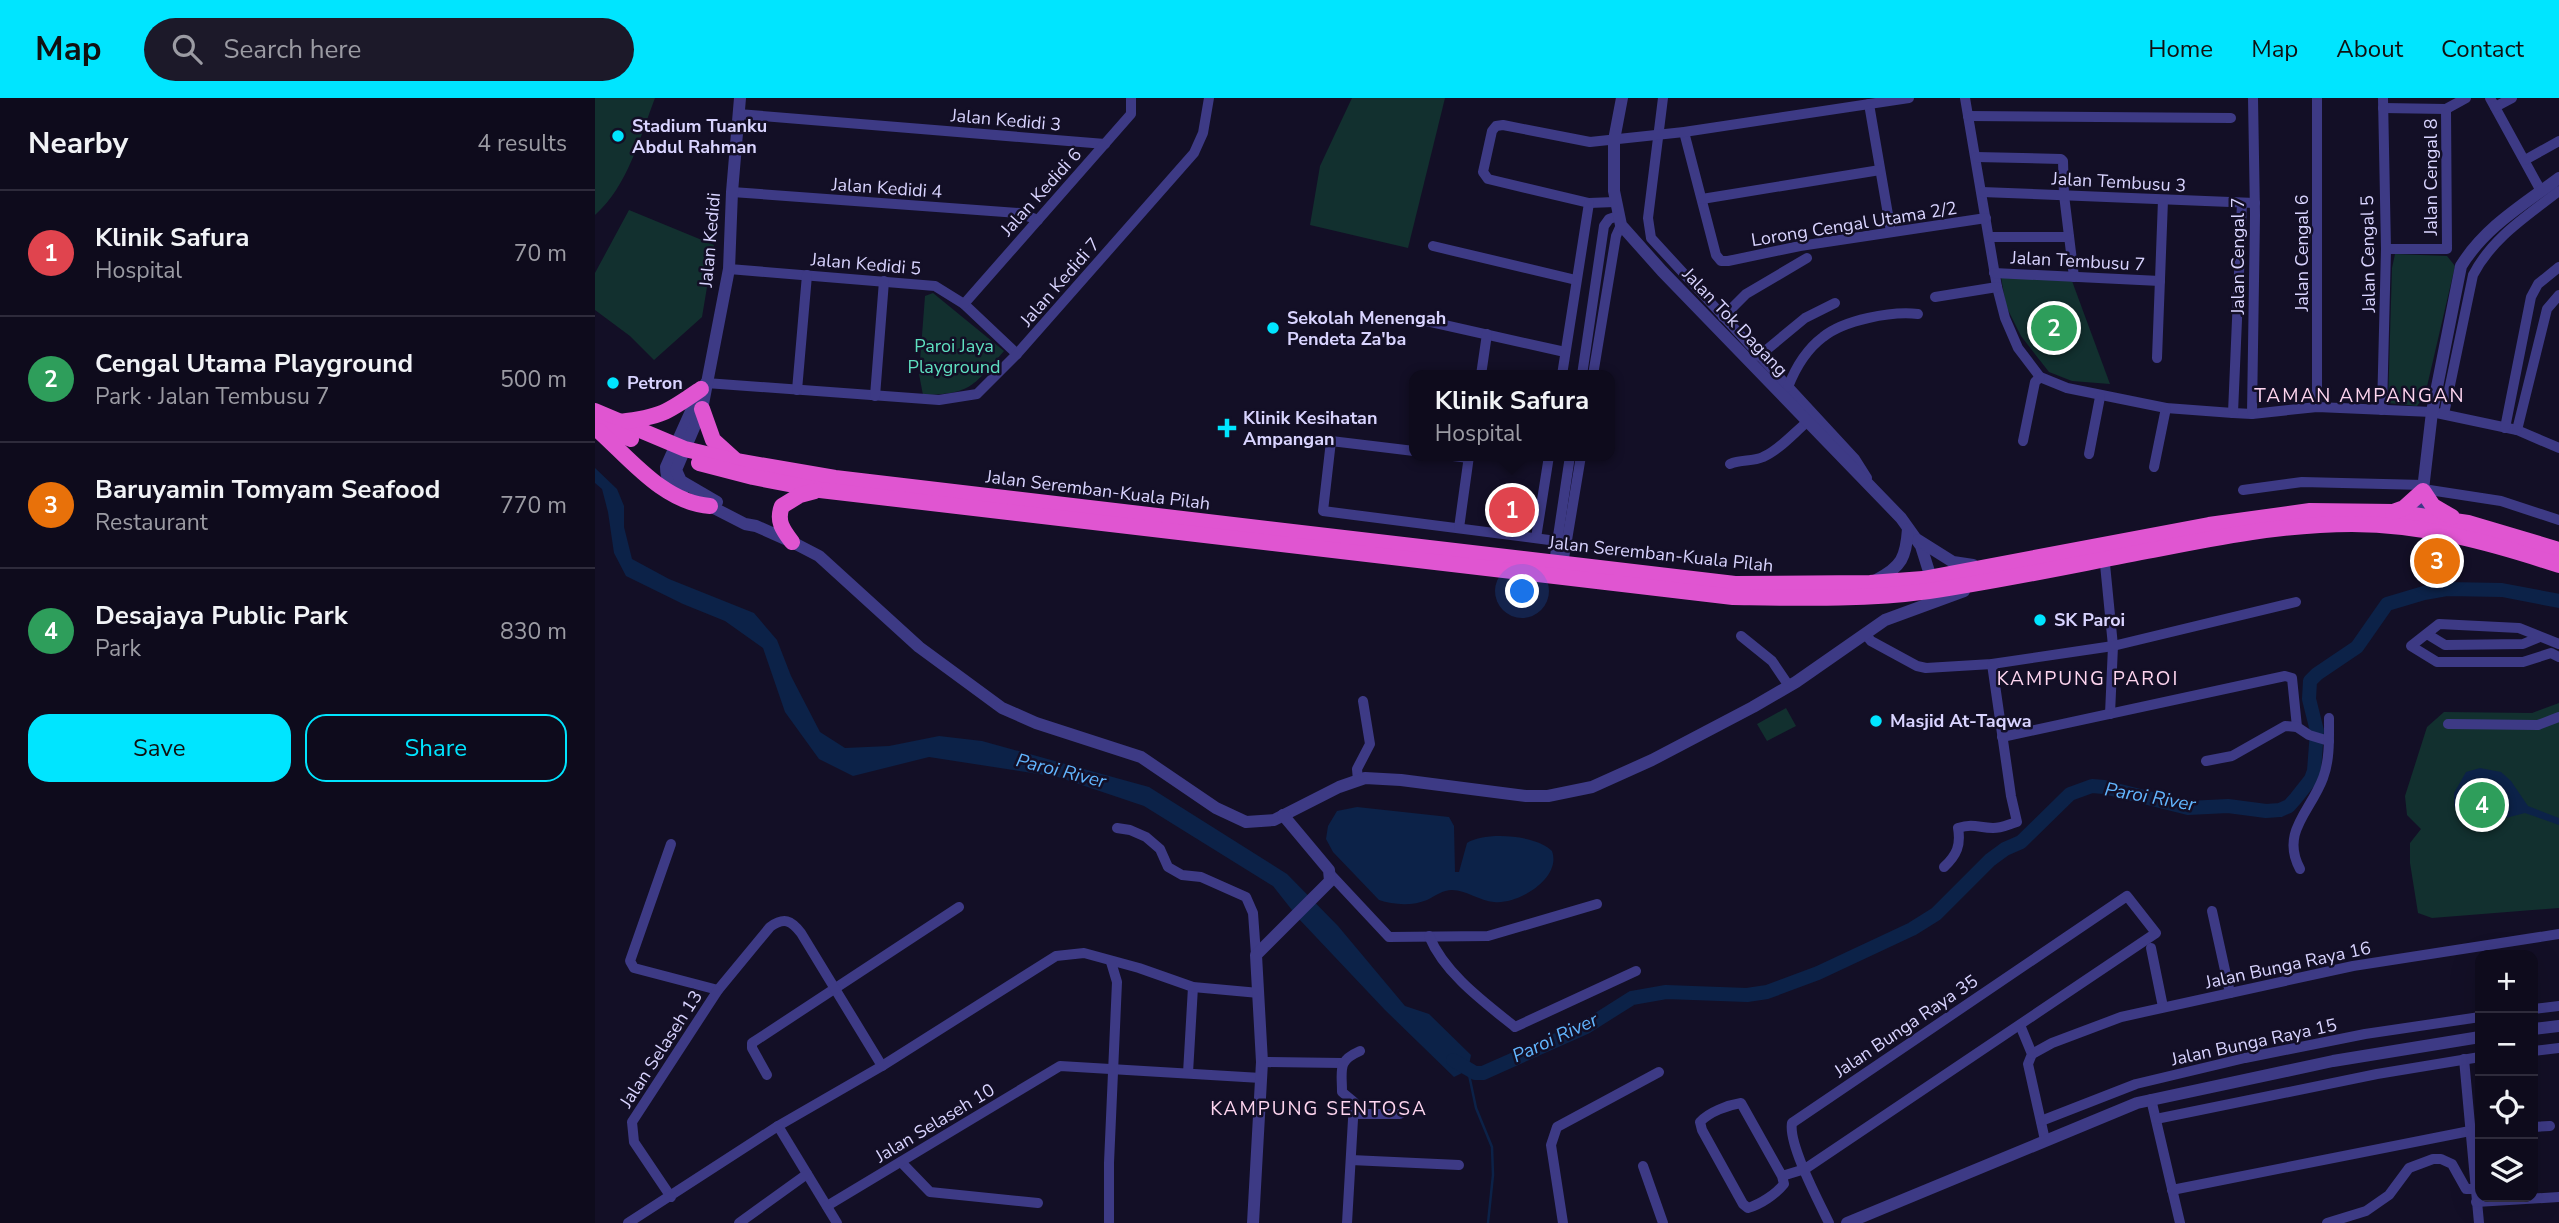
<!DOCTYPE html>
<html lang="en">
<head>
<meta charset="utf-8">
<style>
	:root { --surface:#0e0b1c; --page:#1c1929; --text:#f1f3f6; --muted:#9b9ba3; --line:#2e2b3b; --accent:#00e5ff }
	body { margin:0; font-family:"Nunito Sans",sans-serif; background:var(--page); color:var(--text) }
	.controls { position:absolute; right:21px; bottom:21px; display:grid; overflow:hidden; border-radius:14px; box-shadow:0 7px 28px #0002 }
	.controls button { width:63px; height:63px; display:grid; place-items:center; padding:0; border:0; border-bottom:2px solid var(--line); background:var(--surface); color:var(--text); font:35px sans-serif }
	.you { position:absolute; left:928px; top:494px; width:24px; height:24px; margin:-18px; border:5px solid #fff; border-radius:50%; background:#1a73e8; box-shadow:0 0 0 10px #1a73e833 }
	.badge { display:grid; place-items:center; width:46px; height:46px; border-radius:50%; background:var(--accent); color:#fff; font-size:23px; font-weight:700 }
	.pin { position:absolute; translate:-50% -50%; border:4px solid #fff; box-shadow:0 2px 7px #0006 }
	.popup { position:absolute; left:814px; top:272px; width:206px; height:91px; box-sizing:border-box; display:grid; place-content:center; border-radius:14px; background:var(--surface); filter:drop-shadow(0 2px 5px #0005); font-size:23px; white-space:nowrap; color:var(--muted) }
	.popup b { font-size:26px; color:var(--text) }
	.popup::after { content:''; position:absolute; left:50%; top:100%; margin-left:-14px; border:14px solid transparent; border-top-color:var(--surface) }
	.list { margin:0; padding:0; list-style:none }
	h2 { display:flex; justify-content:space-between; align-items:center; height:91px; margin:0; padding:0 28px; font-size:30px }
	h2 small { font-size:23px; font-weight:400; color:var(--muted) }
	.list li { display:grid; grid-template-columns:46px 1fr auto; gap:21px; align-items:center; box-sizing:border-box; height:126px; padding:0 28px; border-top:2px solid var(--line) }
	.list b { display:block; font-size:26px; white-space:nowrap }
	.list p { margin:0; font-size:23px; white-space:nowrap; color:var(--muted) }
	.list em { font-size:23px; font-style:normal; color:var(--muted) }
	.actions { display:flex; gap:14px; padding:21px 28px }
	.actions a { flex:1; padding:16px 0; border:2px solid var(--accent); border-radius:21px; text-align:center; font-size:24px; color:var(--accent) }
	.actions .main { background:var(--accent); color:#111 }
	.icon { flex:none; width:38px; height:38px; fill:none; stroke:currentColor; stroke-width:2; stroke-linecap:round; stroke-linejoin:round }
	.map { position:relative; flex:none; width:1964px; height:1125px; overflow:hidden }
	header { display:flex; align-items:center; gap:42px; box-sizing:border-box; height:98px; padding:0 35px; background:var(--accent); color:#111 }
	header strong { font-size:33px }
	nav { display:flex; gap:38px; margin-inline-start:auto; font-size:24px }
	.search { width:490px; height:63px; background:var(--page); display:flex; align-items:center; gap:18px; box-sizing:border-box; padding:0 24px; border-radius:38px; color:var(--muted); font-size:26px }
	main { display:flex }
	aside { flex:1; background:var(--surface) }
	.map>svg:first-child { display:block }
	.green { fill:#12302f }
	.water { fill:#0c2248 }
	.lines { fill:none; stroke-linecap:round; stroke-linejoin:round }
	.stream { stroke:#0c2248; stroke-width:2.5 }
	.river { stroke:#0c2248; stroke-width:14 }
	.minor { stroke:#3d3a85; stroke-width:10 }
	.tertiary { stroke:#3d3a85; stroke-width:12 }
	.trunk { stroke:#e055d1; stroke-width:16 }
	.poi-dot { fill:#00e5ff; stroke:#130f26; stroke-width:2.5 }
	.labels { text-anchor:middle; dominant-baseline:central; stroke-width:5; stroke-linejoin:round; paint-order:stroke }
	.street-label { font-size:18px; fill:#d9d4ff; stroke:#130f26 }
	.poi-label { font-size:18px; font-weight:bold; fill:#d9d4ff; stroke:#130f26; text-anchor:start }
	.park-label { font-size:18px; fill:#5fe0c0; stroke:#130f26 }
	.neighbourhood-label { font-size:19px; letter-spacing:2px; fill:#ffd6f0; stroke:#130f26 }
	.water-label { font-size:19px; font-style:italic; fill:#62b6ff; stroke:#130f26 }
</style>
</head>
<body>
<header>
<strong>Map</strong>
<div class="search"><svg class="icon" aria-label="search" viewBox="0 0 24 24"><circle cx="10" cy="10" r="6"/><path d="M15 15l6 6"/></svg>Search here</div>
<nav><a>Home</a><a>Map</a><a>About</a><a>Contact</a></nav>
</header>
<main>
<aside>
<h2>Nearby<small>4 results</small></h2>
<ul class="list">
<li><span class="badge" style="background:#e0444e">1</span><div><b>Klinik Safura</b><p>Hospital</p></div><em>70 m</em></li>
<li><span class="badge" style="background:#2e9e5b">2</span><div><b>Cengal Utama Playground</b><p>Park · Jalan Tembusu 7</p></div><em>500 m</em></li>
<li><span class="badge" style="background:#e8710a">3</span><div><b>Baruyamin Tomyam Seafood</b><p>Restaurant</p></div><em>770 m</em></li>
<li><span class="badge" style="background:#2e9e5b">4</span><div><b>Desajaya Public Park</b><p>Park</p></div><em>830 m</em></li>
</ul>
<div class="actions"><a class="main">Save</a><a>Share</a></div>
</aside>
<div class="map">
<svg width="1964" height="1125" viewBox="0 0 1964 1125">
	<rect width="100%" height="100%" fill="#130f26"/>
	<g class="green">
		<path d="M0 0H60C45 39 33 88 0 117Z"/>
		<polygon points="757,0 850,0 813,150 715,127 725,68"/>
		<polygon points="34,112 119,147 107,219 59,262 35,238 0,212 0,175"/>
		<polygon points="1800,156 1852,158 1860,168 1830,297 1822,308 1793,305 1797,170"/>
		<polygon points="1406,179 1477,183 1515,286 1477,283 1454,274 1426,238 1411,208"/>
		<path d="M338 195 409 253C378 288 377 296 328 297L324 276 330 198Z"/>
		<polygon points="1964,605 1964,810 1837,820 1823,815 1815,765 1815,745 1826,731 1812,717 1810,698 1832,629 1849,614 1937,615"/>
		<polygon points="1191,610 1201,628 1172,643 1162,626"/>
	</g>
	<g class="water">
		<polygon points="0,370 22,391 29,408 29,429 37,461 74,481 159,515 182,542 196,578 225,634 250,650 294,648 344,638 387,643 554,689 692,776 743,828 810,908 834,916 876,957 873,972 859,979 790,912 704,821 678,788 549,708 463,679 334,659 258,678 224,661 190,614 168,550 130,523 88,506 31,478 19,455 13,414 7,391 0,385"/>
		<polygon points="1885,670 1906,674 1916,683 1933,708 1964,720 1964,727 1930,715 1895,724 1874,723 1864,717 1859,708 1859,695 1871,674"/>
		<path d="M762 709 854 719 859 728 860 774H864L872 745C890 733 942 737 957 753 967 780 923 807 899 804 885 803 871 792 857 792 848 792 840 798 832 802 818 808 798 807 784 802L738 754 731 741 733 728 742 713Z"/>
	</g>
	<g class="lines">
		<polyline class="stream" points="873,972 881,1010 897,1049 898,1077 893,1125"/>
		<polyline class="river" points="858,962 880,975 888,975 991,929 1037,900 1071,894 1152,897 1172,894 1223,875 1317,831 1341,816 1395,762 1410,751 1426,744 1475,696 1497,688 1509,689 1593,710 1633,708 1671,713 1685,712 1694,708 1701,700 1716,681 1719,673 1722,633 1714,601 1715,583 1722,576 1762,549 1792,506 1829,495 1852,491 1907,492 1964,503"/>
		<g class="minor">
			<polyline points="1068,0 1053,120 1056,140 1260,361 1272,380"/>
			<polyline points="1370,0 1402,189 1410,220 1423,250 1445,279 1472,290 1571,310 1638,315 1657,316 1722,309 1837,314 1922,332 1964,350"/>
			<polyline points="1722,0 1722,309"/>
			<polyline points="1895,0 1946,93"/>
			<polyline points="1274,6 1296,134"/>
			<polyline points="1900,9 1917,0"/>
			<polyline points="1788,10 1851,11"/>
			<polyline points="143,16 510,46"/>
			<polyline points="1373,18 1636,20"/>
			<polyline points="1089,34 1121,157 1126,163 1133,163 1205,148 1391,120"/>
			<polyline points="1381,59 1466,61 1468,63 1469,97 1479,179"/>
			<polyline points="1930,62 1964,43"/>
			<polyline points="137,94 424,115 443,122"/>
			<polyline points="1387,94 1660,105"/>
			<polyline points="1107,101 1285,72"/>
			<polyline points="1020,104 994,105 893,81 888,74 897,33 901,28 908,27 995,44 1089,34 1314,0"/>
			<polyline points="1394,139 1474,139"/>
			<polyline points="838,148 981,182"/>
			<polyline points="1791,151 1852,151 1851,11 1871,0"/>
			<polyline points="134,171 340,188 369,206 422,256"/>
			<polyline points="1399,175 1565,183"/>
			<polyline points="1340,199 1402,189"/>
			<polyline points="369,206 536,16 536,0"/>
			<polyline points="1128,219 1151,196 1212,160"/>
			<polyline points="827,222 970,254"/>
			<polyline points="1164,258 1210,220 1240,205"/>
			<polyline points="1562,260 1568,102"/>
			<polyline points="886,277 892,236"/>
			<polyline points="967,277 994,105"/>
			<polyline points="987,277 1009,128 1014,121 1023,118"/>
			<polyline points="998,277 1021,138 1026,127"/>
			<polyline points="111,285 344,302 382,296 422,256 599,55 608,35 614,0"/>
			<path d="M1193 289C1200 271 1212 251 1228 239 1249 222 1296 213 1323 216"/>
			<polyline points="202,292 212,177"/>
			<polyline points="280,298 289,183"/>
			<polyline points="1787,312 1791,151 1788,0"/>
			<polyline points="1638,315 1647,105"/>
			<polyline points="1657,316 1660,117 1658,0"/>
			<path d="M1849 316 1878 177C1897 140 1932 118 1964 93"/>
			<polyline points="1910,330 1936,199 1943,186 1964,169"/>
			<polyline points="1922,332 1952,211 1964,197"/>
			<polyline points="1428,343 1440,284 1445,279"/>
			<polyline points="819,353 736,343 728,413 962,443"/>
			<polyline points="1494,356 1505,299"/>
			<polyline points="858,358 874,360"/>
			<path d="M1135 366C1146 361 1157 364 1168 359 1183 353 1199 335 1212 324"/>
			<polyline points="1559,369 1571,310"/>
			<polyline points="1828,391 1906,403 1964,422"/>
			<polyline points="1648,392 1707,384 1829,387"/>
			<polyline points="864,430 874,358"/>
			<polyline points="941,440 954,358"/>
			<polyline points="1509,456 1518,548 1515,616"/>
			<polyline points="959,465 975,358"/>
			<polyline points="968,466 986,358"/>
			<polyline points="1832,536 1850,547 1928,546 1945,539"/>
			<polyline points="1271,537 1276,543 1322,568 1331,570 1397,566 1518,548 1701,504"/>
			<polyline points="1146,538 1177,563 1194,588"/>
			<polyline points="1964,546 1924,530 1844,526 1816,548 1842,564 1928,564 1956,555 1964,559"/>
			<polyline points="1853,626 1943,627 1964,619"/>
			<polyline points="1407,639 1690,578 1697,580 1702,629"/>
			<polyline points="1611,663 1637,658 1690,628 1702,629 1714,637 1734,643"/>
			<polyline points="763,682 762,671 775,646 768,603"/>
			<polyline points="522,730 535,732 551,739 565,751 573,769 587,777 606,779 651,799 658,815 661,857"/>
			<polyline points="76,746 35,863 39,870 123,892"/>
			<path d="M1349 769C1362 757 1366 747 1363 730 1379 725 1384 730 1398 730 1407 730 1414 726 1422 724L1416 698 1397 566"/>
			<path d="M1705 771C1685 734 1716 713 1728 680 1735 662 1734 639 1734 620"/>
			<polyline points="736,777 794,839 893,838 1002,806"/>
			<polyline points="1617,813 1635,895"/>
			<path d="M834 838C850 876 889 904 920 929L1041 873"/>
			<polyline points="1556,850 1568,909"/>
			<polyline points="1938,911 1964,908"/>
			<polyline points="1425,927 1437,956 1433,966 1450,1042"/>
			<polyline points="1938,953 1964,950"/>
			<polyline points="1437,956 1457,945 1526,919 1758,868 1964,836"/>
			<polyline points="1869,961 1884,1125"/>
			<polyline points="667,964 747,965"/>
			<polyline points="593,975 598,889"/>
			<polyline points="172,977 157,950 157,945 364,809"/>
			<polyline points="1556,1001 1585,1125"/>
			<polyline points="760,1016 805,1016"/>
			<polyline points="1561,1021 1782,976 1885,959"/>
			<polyline points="1446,1023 1541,986 1650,960 1770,936 1885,919"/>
			<polyline points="183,1028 242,1125"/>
			<polyline points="1938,1029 1955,1028"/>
			<polyline points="756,1062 864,1067"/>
			<polyline points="306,1064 335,1094 443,1105"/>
			<polyline points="1048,1068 1068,1125"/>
			<path d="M1187 1078 1189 1086C1181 1096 1166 1106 1153 1110L1148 1106 1107 1032 1105 1024C1114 1014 1133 1007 1146 1005L1187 1078 1210 1071 1561 835 1532 798 1197 1025C1193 1046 1224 1104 1234 1125"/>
			<polyline points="1577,1092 1885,1031"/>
			<path d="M76 1099 39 1044 37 1024 123 892 175 829C189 819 196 822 206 835L287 968"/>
			<polyline points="1881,1104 1964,1099"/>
			<polyline points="232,1108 465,968 666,980"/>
			<polyline points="33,1125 183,1028 287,968 461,858 489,855 544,870 598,889 664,895"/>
			<polyline points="144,1125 212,1076"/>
			<polyline points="514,1125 514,1065 522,884 516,864"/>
			<path d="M752 1125 759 1004 747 994C747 971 742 963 765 953"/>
			<polyline points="968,1125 956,1047 962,1029 1064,974"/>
			<polyline points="1732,1125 1771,1113 1794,1097 1814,1070 1838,1061 1846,1061 1857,1066 1871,1091 1880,1091"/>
		</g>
		<g class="tertiary">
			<polyline points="1027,0 1019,42 1019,93 1026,127 1067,173 1306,420 1326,448 1336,480 1335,485"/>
			<path d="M87 394C75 389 71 381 71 369L106 291 111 285"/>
			<polyline points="122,404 86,383 81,372 107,311 134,171 137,94 145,0"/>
			<polyline points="109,405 150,426 161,428 197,444 224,458 324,549 407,610 441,625 546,659 621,710 651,724 679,722 744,689 770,680 806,682 931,698 953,698 997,689 1057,662 1158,609 1201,584 1290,522 1369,493"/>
			<path d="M1824 426 1837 314 1866 168C1890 129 1928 107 1964 80"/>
			<polyline points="1323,442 1358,464 1378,467"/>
			<path d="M1281 482C1307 469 1311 459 1313 431"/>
			<polyline points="1938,931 1964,928"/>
			<polyline points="658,1125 667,964 661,857 735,783 734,772 688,717"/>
			<polyline points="1252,1125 1542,1005 1738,963 1885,939"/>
		</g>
		<g class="trunk">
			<polyline points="107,311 118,342 139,361"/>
			<polyline points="0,313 90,351 141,363 240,380 1140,486 1275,485 1328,481 1614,427 1715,413 1798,414 1873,425 1964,452"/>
			<path d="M25 324C67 319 73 314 106 291"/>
			<polyline points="0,328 36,341"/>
			<path d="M4 333C36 362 70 405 115 408"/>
			<path d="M104 365 158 379 225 392 1138 499C1204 500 1269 502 1334 493 1409 482 1483 466 1558 452 1623 439 1690 426 1757 426 1829 426 1897 445 1964 467"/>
			<polyline points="1798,414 1809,410 1828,393 1838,408 1857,419"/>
			<path d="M197 444C188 432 181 423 187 408L205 397 220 393"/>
		</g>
	</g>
	<g class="poi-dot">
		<circle cx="23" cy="38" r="7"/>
		<circle cx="678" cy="230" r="7"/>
		<circle cx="18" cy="285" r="7"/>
		<path d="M628.5 319.5h7v7h7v7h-7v7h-7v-7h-7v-7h7z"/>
		<circle cx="1445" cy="522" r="7"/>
		<circle cx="1281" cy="623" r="7"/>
	</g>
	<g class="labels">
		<g class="street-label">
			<text transform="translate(411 22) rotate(5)">Jalan Kedidi 3</text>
			<text transform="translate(1836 79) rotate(-90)">Jalan Cengal 8</text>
			<text transform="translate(1524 84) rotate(3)">Jalan Tembusu 3</text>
			<text transform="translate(292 90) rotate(4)">Jalan Kedidi 4</text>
			<text transform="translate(446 94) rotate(-48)">Jalan Kedidi 6</text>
			<text transform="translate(1259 126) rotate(-9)">Lorong Cengal Utama 2/2</text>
			<text transform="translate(115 142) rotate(-85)">Jalan Kedidi</text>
			<text transform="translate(1707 155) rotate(-90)">Jalan Cengal 6</text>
			<text transform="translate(1773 156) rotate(-91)">Jalan Cengal 5</text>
			<text transform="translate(1643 158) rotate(-90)">Jalan Cengal 7</text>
			<text transform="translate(1483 163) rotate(3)">Jalan Tembusu 7</text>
			<text transform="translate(271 166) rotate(5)">Jalan Kedidi 5</text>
			<text transform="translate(465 184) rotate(-49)">Jalan Kedidi 7</text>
			<text transform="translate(1140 224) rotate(46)">Jalan Tok Dagang</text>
			<text transform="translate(503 392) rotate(7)">Jalan Seremban-Kuala Pilah</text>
			<text transform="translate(1066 456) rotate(6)">Jalan Seremban-Kuala Pilah</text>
			<text transform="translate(1693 867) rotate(-12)">Jalan Bunga Raya 16</text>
			<text transform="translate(1311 928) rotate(-34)">Jalan Bunga Raya 35</text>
			<text transform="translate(1659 944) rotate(-12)">Jalan Bunga Raya 15</text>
			<text transform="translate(66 951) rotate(-57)">Jalan Selaseh 13</text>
			<text transform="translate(340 1025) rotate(-31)">Jalan Selaseh 10</text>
		</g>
		<g class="poi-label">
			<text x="37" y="28">Stadium Tuanku<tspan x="37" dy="21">Abdul Rahman</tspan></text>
			<text x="692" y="220">Sekolah Menengah<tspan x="692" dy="21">Pendeta Za'ba</tspan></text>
			<text x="32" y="285">Petron</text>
			<text x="648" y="320">Klinik Kesihatan<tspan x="648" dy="21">Ampangan</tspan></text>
			<text x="1459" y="522">SK Paroi</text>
			<text x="1295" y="623">Masjid At-Taqwa</text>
		</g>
		<g class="park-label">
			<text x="359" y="248">Paroi Jaya<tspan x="359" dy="21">Playground</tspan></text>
		</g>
		<g class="neighbourhood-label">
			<text x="1765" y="298">TAMAN AMPANGAN</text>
			<text x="1493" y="581">KAMPUNG PAROI</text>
			<text x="724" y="1011">KAMPUNG SENTOSA</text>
		</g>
		<g class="water-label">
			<text transform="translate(466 673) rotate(14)">Paroi River</text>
			<text transform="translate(1555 699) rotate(10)">Paroi River</text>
			<text transform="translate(960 940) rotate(-25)">Paroi River</text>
		</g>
	</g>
</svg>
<div class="controls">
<button>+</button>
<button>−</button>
<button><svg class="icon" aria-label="locate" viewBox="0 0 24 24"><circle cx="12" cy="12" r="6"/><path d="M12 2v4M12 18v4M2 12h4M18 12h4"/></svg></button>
<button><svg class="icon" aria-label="layers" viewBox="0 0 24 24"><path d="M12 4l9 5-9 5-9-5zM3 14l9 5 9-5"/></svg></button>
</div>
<div class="you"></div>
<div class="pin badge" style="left:917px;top:412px;background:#e0444e">1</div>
<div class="popup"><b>Klinik Safura</b>Hospital</div>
<div class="pin badge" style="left:1459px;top:230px;background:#2e9e5b">2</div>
<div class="pin badge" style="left:1842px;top:463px;background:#e8710a">3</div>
<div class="pin badge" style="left:1887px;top:707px;background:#2e9e5b">4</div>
</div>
</main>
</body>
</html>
